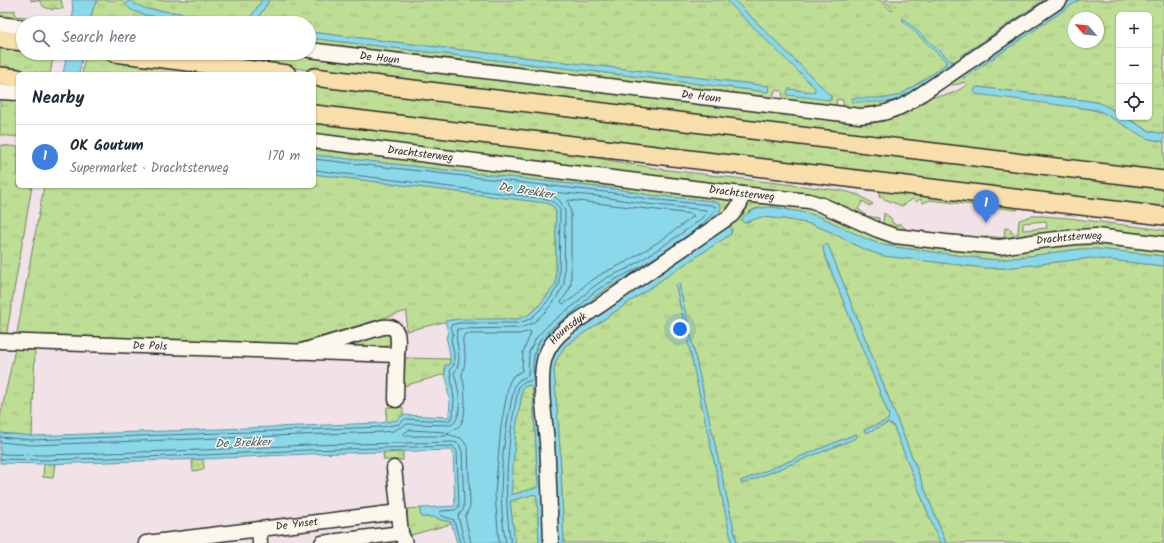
<!DOCTYPE html>
<html lang="en">
<head>
<meta charset="utf-8">
<style>
	:root { --surface:#fff; --page:#f2f2f3; --text:#1f2937; --muted:#747a83; --line:#e0e1e3; --accent:#2b2b2b }
	body { margin:0; font-family:Kalam,sans-serif; background:var(--page); color:var(--text) }
	.controls { position:absolute; right:12px; top:12px; display:grid; overflow:hidden; border-radius:6px; box-shadow:0 1px 3px #0004 }
	.controls button { width:36px; height:36px; display:grid; place-items:center; padding:0; border:0; border-bottom:1px solid var(--line); background:var(--surface); color:var(--text); font:20px sans-serif }
	.compass { position:absolute; left:1068px; top:12px; width:36px; height:36px; border-radius:50%; background:var(--surface); box-shadow:0 1px 3px #0004; rotate:298deg }
	.you { position:absolute; left:680px; top:329px; width:14px; height:14px; margin:-10px; border:3px solid #fff; border-radius:50%; background:#1a73e8; box-shadow:0 0 0 6px #1a73e833 }
	.badge { display:grid; place-items:center; width:26px; height:26px; border-radius:50%; background:var(--accent); color:#fff; font-size:13px; font-weight:700 }
	.pin { position:absolute; translate:-50% -33px; filter:drop-shadow(0 1px 2px #0008) }
	.pin::after { content:''; position:absolute; top:21px; width:14px; height:12px; background:inherit; clip-path:polygon(0 0,100% 0,50% 100%) }
	.list { margin:0; padding:0; list-style:none }
	h2 { display:flex; justify-content:space-between; align-items:center; height:52px; margin:0; padding:0 16px; font-size:17px }
	h2 small { font-size:13px; font-weight:400; color:var(--muted) }
	.list li { display:grid; grid-template-columns:26px 1fr auto; gap:12px; align-items:center; box-sizing:border-box; height:64px; padding:0 16px; border-top:1px solid var(--line) }
	.list b { display:block; font-size:15px; white-space:nowrap }
	.list p { margin:0; font-size:13px; white-space:nowrap; color:var(--muted) }
	.list em { font-size:13px; font-style:normal; color:var(--muted) }
	.icon { flex:none; width:22px; height:22px; fill:none; stroke:currentColor; stroke-width:2; stroke-linecap:round; stroke-linejoin:round }
	.map { position:relative; flex:none; width:1164px; height:543px; overflow:hidden }
	.search { position:absolute; background:var(--surface); box-shadow:0 1px 3px #0004; left:16px; top:16px; width:300px; height:44px; display:flex; align-items:center; gap:10px; box-sizing:border-box; padding:0 14px; border-radius:22px; color:var(--muted); font-size:15px }
	.panel { position:absolute; background:var(--surface); box-shadow:0 1px 3px #0004; left:16px; top:72px; width:300px; height:116px; border-radius:6px }
	.map>svg:first-child { display:block }
	.grass { fill:url(#grass-tufts); stroke:#748460; fill-rule:evenodd }
	.wetland { fill:url(#wetland-marsh); stroke:#748460 }
	.water { fill:#8bd8eb; stroke:#65939e; fill-rule:evenodd }
	.pier { fill:#f0e2e7 }
	.lines { fill:none; stroke-linecap:round; stroke-linejoin:round }
	.shore { stroke:#517078; stroke-width:1 }
	.minor-casing { stroke:#2b2b2b; stroke-width:17 }
	.major-casing { stroke:#2b2b2b; stroke-width:20 }
	.minor { stroke:#fbf7ec; stroke-width:14 }
	.major { stroke:#f8deab; stroke-width:17 }
	.labels { text-anchor:middle; dominant-baseline:central; stroke-width:3; stroke-linejoin:round; paint-order:stroke }
	.street-label { font-size:11px; fill:#2b2b2b; stroke:#fbf7ec }
	.water-label { font-size:12px; font-style:italic; fill:#43565b; stroke:#fbf7ec }
</style>
</head>
<body>
<div class="map">
<svg width="1164" height="543" viewBox="0 0 1164 543">
	<defs>
		<pattern id="grass-tufts" width="24" height="20" patternUnits="userSpaceOnUse"><rect width="24" height="20" fill="#bedd95"/><path d="M3 7l-1-3M5 7V3M7 7l1-3M15 17l-1-3M17 17v-4M19 17l1-3" fill="none" stroke="#a3be81"/></pattern>
		<pattern id="wetland-marsh" width="20" height="14" patternUnits="userSpaceOnUse"><rect width="20" height="14" fill="#bedd95"/><path d="M1 5h8M5 5V1M11 12h8M15 12V8" fill="none" stroke="#a3be81"/></pattern>
	</defs>
	<rect width="100%" height="100%" fill="#f0e2e7"/>
	<filter id="ink" filterUnits="userSpaceOnUse"><feTurbulence type="fractalNoise" baseFrequency=".025" numOctaves="2"/><feDisplacementMap in="SourceGraphic" scale="8" xChannelSelector="R" yChannelSelector="G"/><feConvolveMatrix kernelMatrix="1 2 1 2 8 2 1 2 1" color-interpolation-filters="sRGB"/></filter>
	<g filter="url(#ink)">
		<g class="grass">
			<polygon points="30,0 61,0 63,9 53,8 53,10 44,7 40,1"/>
			<polygon points="98,0 130,0 126,4 145,15 208,23 89,23 94,6"/>
			<polygon points="131,0 262,0 249,20 244,21 147,9 135,4"/>
			<path d="M269 0H726L816 88 815 91 812 92 789 89 829 100H831V96L734 0H880L892 11 893 9 883 0H1044L961 56 963 58 907 101 873 112 843 108V100L837 99 836 106 783 103 782 91 775 90 772 102 309 46V38L768 92 769 86 309 32V23H255ZM902 19 951 61H953L902 98 852 102V99L888 98 900 95 946 65V61Z"/>
			<path d="M1065 0H1071L1015 38 968 75 1079 0H1164V134L1149 131 1125 117H1149V15H1119V113L1100 103 1090 101 978 87 975 88 1089 109 1104 113 1146 138 1164 142V173L169 53H301L838 118 927 96C942 97 954 95 966 85L964 82 959 84 951 85V79ZM1074 18H1098V42H1074Z"/>
			<polygon points="15,10 15,16 49,19 48,23 23,23 0,20 0,13"/>
			<polygon points="0,46 23,49 23,53 54,53 50,74 0,68"/>
			<polygon points="85,56 229,74 82,74"/>
			<polygon points="314,84 1164,187 1164,210 314,107"/>
			<polygon points="0,97 18,98 18,137 0,135"/>
			<polygon points="314,121 526,146 660,169 844,191 859,195 873,204 869,206 863,201 858,209 867,216 879,218 879,223 883,223 884,213 892,219 891,221 897,226 899,223 908,231 899,231 830,204 314,136"/>
			<polygon points="0,145 18,147 18,186 32,186 6,337 0,337"/>
			<polygon points="314,146 734,199 736,204 537,364 538,356 543,343 555,331 583,309 594,297 720,211 720,204 712,201 649,195 623,190 314,155"/>
			<polygon points="314,174 547,203 553,206 556,212 556,284 538,307 528,315 518,319 452,320 406,331 407,311 286,347 283,347 283,344 252,342 252,346 238,346 238,342 207,341 207,345 193,344 193,340 162,339 161,343 147,342 147,339 116,338 116,341 102,341 102,337 71,336 70,340 57,339 57,335 36,335 36,338 16,338 44,186 314,186"/>
			<polygon points="880,189 1019,207 1017,210 930,200 923,203 920,199 916,202 913,199 902,206 879,197"/>
			<path d="M753 199 808 206 821 209 880 237 945 247 993 251 1087 241 1118 243 1164 249V256L1097 249H1080L1000 260 985 259 895 247 879 244 864 238 823 218 787 209 772 207 757 208 750 211 742 219V221L744 223 761 217 784 219 811 224 831 232 863 249 884 256 986 268H1005L1090 258 1164 266V543H946L838 270 828 245 826 244 824 245 823 248 824 253 889 415 888 420 864 430V431L866 433 888 423 893 425 940 543H737L679 284 676 286 732 543H564L560 449 554 370 556 361 565 346 673 272 731 234 732 230 729 226H727L569 335C554 349 549 357 548 378L554 452 557 543H553C553 509 552 475 550 442 548 418 540 378 548 356 553 342 565 334 577 325L715 232 734 217ZM856 434 857 435 856 438 742 484 741 483V481Z"/>
			<path d="M1032 216H1043L1068 218 1164 230V239L1001 241 911 233V231L984 239H986V236L1004 238 1005 228 1011 229V233L1018 234 1019 220ZM1046 221 1047 228 1023 230V223Z"/>
			<path d="M384 332C392 337 393 343 386 350L345 346V345Z"/>
			<polygon points="15,349 35,350 32,436 0,433 0,418"/>
			<polygon points="405,358 450,359 450,365 445,365 445,374 404,386"/>
			<polygon points="387,407 403,407 403,415 398,420 386,423"/>
			<polygon points="403,452 403,460 384,460 383,453"/>
			<polygon points="203,459 204,469 193,471 192,460"/>
			<polygon points="55,463 53,478 43,477 44,464"/>
			<polygon points="421,508 420,514 422,517 435,517 441,520 452,522 451,524 408,536 405,509"/>
		</g>
		<g class="wetland">
			<polygon points="530,385 533,390 538,487 536,488 510,495 516,428 523,387"/>
			<polygon points="532,494 535,494 537,497 539,543 515,543 510,500"/>
		</g>
		<g class="water">
			<polygon points="72,0 98,0 94,6 89,23 72,23 73,13"/>
			<polygon points="131,0 135,4 147,9 244,21 249,20 262,0 269,0 255,23 208,23 145,15 131,10 125,4"/>
			<polygon points="726,0 734,0 831,96 830,100 787,95 788,89 812,92 815,91 815,88"/>
			<polygon points="1044,0 1050,0 962,58 961,56"/>
			<polygon points="1071,0 1079,0 968,75 964,78 962,77 961,75"/>
			<polygon points="903,18 951,61 953,61 954,63 945,71 902,98 888,102 852,102 852,98 888,98 900,95 946,65 946,61 902,20"/>
			<polygon points="309,32 769,86 768,92 309,38"/>
			<polygon points="67,53 83,53 79,74 63,74"/>
			<polygon points="977,87 1090,101 1100,103 1119,113 1119,117 1125,117 1149,131 1164,134 1164,142 1146,138 1098,110 976,94 974,90"/>
			<path d="M314 155 623 190 649 195 712 201 720 204 721 207 718 215 705 228 633 275 610 286 594 297 583 309 555 331 543 343 538 356 537 364 546 543H539L537 497 535 494 510 501 515 543H457L451 522 441 520 435 517H422L420 514 421 508 455 506 453 450 308 454 203 459 44 464 0 463V433L32 436 381 423 397 420 403 415 449 417 450 400 447 388H449L445 374V365H450V354L446 336 449 335 445 321 459 319H518L528 315 538 307 556 284V212L553 206 547 203 314 174ZM530 385 533 390 538 486 536 488 511 495 516 428 523 387Z"/>
			<path d="M772 207 807 213 823 218 864 238 879 244 895 247 985 259 1000 260 1080 249H1097L1164 256V266L1090 258 1005 268H986L884 256 863 249 831 232 811 224 784 219 761 217 744 223 742 221V218C753 209 757 208 772 207Z"/>
			<polygon points="727,226 729,226 731,228 731,234 673,272 565,346 556,361 554,370 560,449 564,543 557,543 554,452 548,378 551,358 560,344 569,335"/>
			<polygon points="826,244 828,245 838,270 946,543 940,543 893,425 888,423 866,433 864,430 888,420 889,415 824,253 823,248 824,245"/>
			<polygon points="678,284 679,284 737,543 732,543 676,286"/>
			<polygon points="856,434 857,435 856,438 742,484 741,481"/>
		</g>
		<polygon class="pier" points="65,53 85,53 84,60 64,58"/>
		<g class="lines">
			<g class="shore">
				<path d="M314 159 622 194 648 199 711 205 716 207C714 222 646 264 630 272 617 279 605 284 593 293 588 296 585 302 580 306 569 317 547 328 539 342 532 354 533 367 533 380L522 383 519 386C508 434 502 495 511 543"/>
				<polygon points="569,200 692,214 694,216 663,239 626,262 603,273 585,285 573,298 563,304 561,302 569,290 571,284 571,212 568,202"/>
				<polygon points="409,430 446,432 448,434 446,436 404,436 404,434"/>
				<polyline points="0,437 32,440 382,427 399,424 405,419 448,421 451,419 453,416 454,400 450,369 454,365 454,353 451,339 453,334 451,325 459,323 519,323 530,319 541,309 551,297 559,284 560,210 555,203 547,199 314,170"/>
				<path d="M0 442 32 445 382 432 393 431 407 424 451 425C465 418 458 385 454 373 462 362 458 353 457 342 456 338 457 333 457 329L520 328 533 323 545 312 555 300 564 285 565 211 560 201 552 195V192L596 196 647 204 706 210 707 212 699 221 666 244 629 268 606 278 589 290 577 303 549 324 536 338 529 352 528 376 519 380 515 385C503 434 496 493 506 543"/>
				<polyline points="0,454 44,455 203,450 307,445 454,442 459,444 462,451 464,506 463,510 458,516 465,543"/>
				<polyline points="0,459 44,460 203,455 307,450 453,446 457,451 459,507 455,510 441,511 439,513 442,516 454,520 460,543"/>
				<path d="M471 543 465 517 470 506 468 448 465 443 461 438 450 435 448 434C452 429 459 429 462 422 466 414 465 394 464 385 464 382 462 379 462 376 461 373 464 371 464 367 465 364 465 359 465 355 465 348 460 340 465 334H519L530 331 531 333 523 352 522 371 513 376 509 383 501 426 495 494 499 543"/>
			</g>
			<g class="minor-casing">
				<g id="minor">
					<polyline points="0,24 23,27"/>
					<path id="s1" d="M309 50 860 116C878 115 893 112 908 103L1060 0"/>
					<polyline points="0,92 18,93"/>
					<path id="s2" d="M314 141 742 194 809 201 822 205 878 230 895 236 946 242 1000 247 1039 241 1076 237 1096 236 1164 244"/>
					<path id="s3" d="M0 341 397 355C398 342 402 324 383 327L299 352"/>
					<polyline points="396,400 397,355"/>
					<polyline points="394,468 401,533 405,543"/>
					<polyline points="259,529 260,543"/>
					<path id="s4" d="M146 543 399 512"/>
					<polyline points="322,543 401,533"/>
					<path id="s5" d="M551 543C550 509 549 476 547 442 545 418 538 380 545 357 549 345 557 336 567 328L732 215 740 204 742 194"/>
				</g>
			</g>
			<g class="major-casing">
				<g id="major">
					<polyline points="0,39 23,42"/>
					<polyline points="114,53 287,74"/>
					<polyline points="0,76 18,78"/>
					<polyline points="314,77 1164,180"/>
					<polyline points="314,114 1164,216"/>
				</g>
			</g>
			<use href="#minor" class="minor"/>
			<use href="#major" class="major"/>
		</g>
	</g>
	<g class="labels">
		<g class="street-label">
			<text stroke="none"><textPath href="#s1" startOffset="71">De Houn</textPath></text>
			<text stroke="none"><textPath href="#s1" startOffset="395">De Houn</textPath></text>
			<text stroke="none"><textPath href="#s2" startOffset="107">Drachtsterweg</textPath></text>
			<text stroke="none"><textPath href="#s2" startOffset="431">Drachtsterweg</textPath></text>
			<text stroke="none"><textPath href="#s2" startOffset="767">Drachtsterweg</textPath></text>
			<text stroke="none"><textPath href="#s5" startOffset="224">Hounsdyk</textPath></text>
			<text stroke="none"><textPath href="#s3" startOffset="150">De Pols</textPath></text>
			<text stroke="none"><textPath href="#s4" startOffset="152">De Ynset</textPath></text>
		</g>
		<g class="water-label">
			<text transform="translate(526 191) rotate(9)">De Brekker</text>
			<text transform="translate(243 443) rotate(-2)">De Brekker</text>
		</g>
	</g>
</svg>
<div class="controls">
<button>+</button>
<button>−</button>
<button><svg class="icon" aria-label="locate" viewBox="0 0 24 24"><circle cx="12" cy="12" r="6"/><path d="M12 2v4M12 18v4M2 12h4M18 12h4"/></svg></button>
</div>
<svg class="compass" viewBox="-18 -18 36 36"><path d="M0-13l5 13h-10z" fill="#e53935"/><path d="M0 13l5-13h-10z" fill="#747a83"/></svg>
<div class="you"></div>
<div class="pin badge" style="left:986px;top:223px;background:#3f7fe0">1</div>
<div class="search"><svg class="icon" aria-label="search" viewBox="0 0 24 24"><circle cx="10" cy="10" r="6"/><path d="M15 15l6 6"/></svg>Search here</div>
<section class="panel">
<h2>Nearby<small></small></h2>
<ul class="list">
<li><span class="badge" style="background:#3f7fe0">1</span><div><b>OK Goutum</b><p>Supermarket · Drachtsterweg</p></div><em>170 m</em></li>
</ul>
</section>
</div>
</body>
</html>
